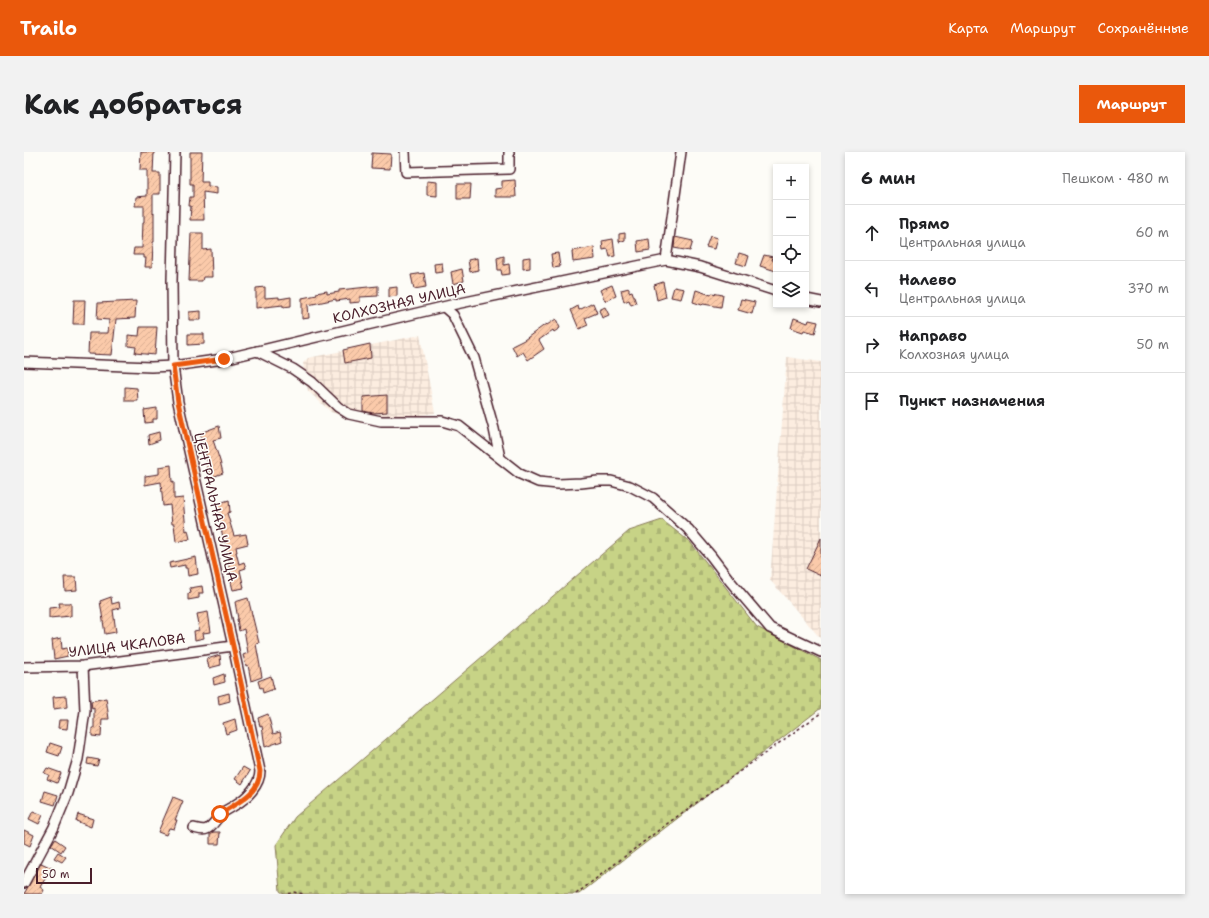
<!DOCTYPE html>
<html lang="ru">
<head>
<meta charset="utf-8">
<style>
	:root { --surface:#fff; --page:#f2f2f2; --text:#202124; --muted:#757577; --line:#e0e0e0; --accent:#ea580c }
	body { margin:0; font-family:"Shantell Sans",sans-serif; background:var(--page); color:var(--text) }
	.controls { position:absolute; right:12px; top:12px; display:grid; overflow:hidden; border-radius:0px; box-shadow:0 2px 6px #0003 }
	.controls button { width:36px; height:36px; display:grid; place-items:center; padding:0; border:0; border-bottom:1px solid var(--line); background:var(--surface); color:var(--text); font:20px sans-serif }
	.scale { position:absolute; left:12px; bottom:10px; width:56px; box-sizing:border-box; padding-left:4px; border:2px solid #4a1f2b; border-top:0; font-size:11px; line-height:14px; white-space:nowrap; color:#4a1f2b; -webkit-text-stroke:3px #fdfcf7; paint-order:stroke }
	.stop { position:absolute; width:12px; height:12px; margin:-9px; border:3px solid #ea580c; border-radius:50%; background:#fff }
	.stop.end { background:#ea580c; border-color:#fff; box-shadow:0 1px 4px #0008 }
	.list { margin:0; padding:0; list-style:none }
	h2 { display:flex; justify-content:space-between; align-items:center; height:52px; margin:0; padding:0 16px; font-size:17px }
	h2 small { font-size:13px; font-weight:400; color:var(--muted) }
	.list li { display:grid; grid-template-columns:26px 1fr auto; gap:12px; align-items:center; box-sizing:border-box; height:56px; padding:0 16px; border-top:1px solid var(--line) }
	.list b { display:block; font-size:15px; white-space:nowrap }
	.list p { margin:0; font-size:13px; white-space:nowrap; color:var(--muted) }
	.list em { font-size:13px; font-style:normal; color:var(--muted) }
	.icon { flex:none; width:22px; height:22px; fill:none; stroke:currentColor; stroke-width:2; stroke-linecap:round; stroke-linejoin:round }
	.map { position:relative; flex:none; width:797px; height:742px; overflow:hidden; border-radius:0px }
	header { display:flex; align-items:center; gap:24px; box-sizing:border-box; height:56px; padding:0 20px; background:var(--accent); color:#fff }
	header strong { font-size:19px }
	nav { display:flex; gap:22px; margin-inline-start:auto; font-size:14px }
	.intro { display:flex; align-items:center; justify-content:space-between; box-sizing:border-box; height:96px; padding:0 24px }
	h1 { margin:0; font-size:28px }
	.button { padding:10px 18px; border-radius:0px; background:var(--accent); color:#fff; font-size:14px; font-weight:700 }
	main { display:flex; gap:24px; padding:0 24px }
	aside { flex:1; background:var(--surface); border-radius:0px; box-shadow:0 2px 6px #0003 }
	.map>svg:first-child { display:block }
	.industrial { fill:url(#industrial-grid) }
	.cemetery { fill:url(#cemetery-stones); stroke:#887958 }
	.building { fill:url(#building-hatch); stroke:#4a1f2b }
	.lines { fill:none; stroke-linecap:round; stroke-linejoin:round }
	.minor-casing { stroke:#4a1f2b; stroke-width:12 }
	.path { stroke:#4a1f2b; stroke-width:1.5; stroke-dasharray:3 3; stroke-linecap:butt }
	.minor { stroke:#fdfcf7; stroke-width:9 }
	.route { stroke:#ea580c; stroke-width:5 }
	.labels { text-anchor:middle; dominant-baseline:central; stroke-width:3; stroke-linejoin:round; paint-order:stroke }
	.street-label { font-size:14px; fill:#4a1f2b; stroke:#fdfcf7 }
</style>
</head>
<body>
<header>
<strong>Trailo</strong>
<nav><a>Карта</a><a>Маршрут</a><a>Сохранённые</a></nav>
</header>
<div class="intro"><h1>Как добраться</h1><a class="button">Маршрут</a></div>
<main>
<div class="map">
<svg width="797" height="742" viewBox="0 0 797 742">
	<defs>
		<pattern id="industrial-grid" width="8" height="8" patternUnits="userSpaceOnUse"><rect width="8" height="8" fill="#fcede0"/><path d="M0 4h8M4 0v8" fill="none" stroke="#dacbc0"/></pattern>
		<pattern id="cemetery-stones" width="16" height="16" patternUnits="userSpaceOnUse"><rect width="16" height="16" fill="#c7d386"/><path d="M2 7V4a2 2 0 0 1 4 0v3zM10 15v-3a2 2 0 0 1 4 0v3z" fill="#acb574"/></pattern>
		<pattern id="building-hatch" width="6" height="6" patternUnits="userSpaceOnUse"><rect width="6" height="6" fill="#fbcaaa"/><path d="M-1 1l2-2M0 6l6-6M5 7l2-2" fill="none" stroke="#d9ad92"/></pattern>
	</defs>
	<rect width="100%" height="100%" fill="#fdfcf7"/>
	<filter id="ink" filterUnits="userSpaceOnUse"><feTurbulence type="fractalNoise" baseFrequency=".025" numOctaves="2"/><feDisplacementMap in="SourceGraphic" scale="8" xChannelSelector="R" yChannelSelector="G"/><feConvolveMatrix kernelMatrix="1 2 1 2 8 2 1 2 1" color-interpolation-filters="sRGB"/></filter>
	<g filter="url(#ink)">
		<g class="industrial">
			<polygon points="396,183 411,261 336,271 307,260 284,239 279,211 284,206"/>
			<polygon points="763,205 797,210 797,487 746,428"/>
		</g>
		<polygon class="cemetery" points="638,368 666,390 733,475 797,508 797,556 555,742 260,742 256,739 252,693 271,665 605,379"/>
		<g class="building">
			<polygon points="117,0 130,0 129,21 136,21 136,42 129,42 129,62 130,61 130,90 129,90 128,115 121,115 122,106 120,106 120,103 109,103 110,96 118,96 119,70 120,70 120,54 111,54 112,45 123,44 123,18 116,18"/>
			<polygon points="166,0 178,0 177,30 184,30 184,34 193,35 193,42 179,40 180,68 166,68 167,54 165,54 166,45 169,45 169,32 166,32"/>
			<polygon points="348,1 367,2 366,17 347,16"/>
			<polygon points="491,28 492,45 471,45 471,37 478,36 478,29"/>
			<polygon points="403,29 413,30 413,44 403,43"/>
			<polygon points="433,32 447,32 446,47 433,47"/>
			<polygon points="167,81 179,81 179,98 187,97 188,125 179,125 178,129 165,129"/>
			<polygon points="601,81 601,88 595,90 595,82"/>
			<polygon points="686,84 693,86 690,97 682,95"/>
			<polygon points="651,85 669,89 666,99 650,96"/>
			<polygon points="589,87 591,104 586,105 584,97 579,98 578,89"/>
			<polygon points="625,87 626,98 614,100 613,89"/>
			<polygon points="570,95 571,107 549,110 548,99"/>
			<polygon points="534,101 536,115 529,116 527,102"/>
			<polygon points="715,101 725,104 722,114 712,111"/>
			<polygon points="740,103 749,105 748,108 752,109 752,119 736,114"/>
			<polygon points="480,104 480,113 485,112 486,122 478,123 477,118 474,118 473,106"/>
			<polygon points="506,105 506,116 499,117 499,106"/>
			<polygon points="453,106 454,118 446,120 444,108"/>
			<polygon points="418,111 419,120 411,121 410,112"/>
			<polygon points="438,117 440,129 429,132 427,120"/>
			<polygon points="400,121 402,135 390,137 387,123"/>
			<polygon points="639,130 642,145 633,148 630,133"/>
			<polygon points="588,133 592,144 581,149 576,138"/>
			<polygon points="354,134 354,144 336,145 336,150 326,151 326,147 312,149 312,147 284,153 285,166 278,167 278,146 293,143 292,141 303,139 303,142 315,140 315,138"/>
			<polygon points="241,135 241,146 255,145 255,147 267,145 267,154 259,155 259,153 232,156 232,136"/>
			<polygon points="373,135 373,144 365,145 365,136"/>
			<polygon points="650,135 660,137 657,147 647,145"/>
			<polygon points="605,136 605,140 608,139 612,151 607,153 605,148 600,150 597,138"/>
			<polygon points="672,138 687,143 688,141 699,143 697,155 679,152 678,153 669,150"/>
			<polygon points="717,147 731,150 728,162 714,158"/>
			<polygon points="50,148 61,148 60,172 49,172"/>
			<polygon points="112,149 111,166 92,167 88,203 64,202 65,181 84,181 85,168 73,167 74,151"/>
			<polygon points="569,151 573,161 561,166 564,173 555,177 547,158 554,154 555,158"/>
			<polygon points="581,155 585,163 578,166 575,158"/>
			<polygon points="177,159 177,168 165,168 165,160"/>
			<polygon points="770,166 784,171 785,168 794,170 791,181 780,178 779,180 767,176"/>
			<polygon points="532,167 536,176 530,180 529,178 515,188 520,197 504,208 499,200 493,204 488,194 500,188 522,172 523,173"/>
			<polygon points="116,175 133,175 131,203 111,201 112,195 104,194 104,183 115,184"/>
			<polygon points="164,182 180,182 180,192 164,193"/>
			<polygon points="346,192 347,206 321,211 319,198"/>
			<polygon points="101,235 113,236 114,249 101,249"/>
			<polygon points="363,243 363,260 349,261 339,259 339,245"/>
			<polygon points="133,256 133,267 129,267 129,270 121,271 120,258"/>
			<polygon points="195,274 197,286 189,288 196,309 199,321 186,326 183,314 184,313 181,299 177,301 176,295 179,294 176,281"/>
			<polygon points="135,280 136,288 125,292 124,283"/>
			<polygon points="147,313 148,330 150,329 150,347 159,346 162,379 164,378 166,387 152,390 150,372 148,372 146,353 139,354 137,330 121,333 121,324 135,322 135,315"/>
			<polygon points="205,348 206,360 203,361 210,384 222,382 224,392 212,395 213,400 212,400 215,412 220,410 222,416 216,418 220,436 209,438 207,430 208,429 192,352"/>
			<polygon points="797,386 797,424 782,417"/>
			<polygon points="172,405 174,422 164,424 163,416 161,416 161,413 146,416 145,411"/>
			<polygon points="40,425 52,425 53,438 41,439"/>
			<polygon points="178,434 179,441 175,441 175,446 164,448 164,442 167,441 166,436"/>
			<polygon points="87,445 88,452 95,450 96,456 89,458 92,480 81,482 76,449"/>
			<polygon points="224,446 235,491 232,492 238,525 227,529 224,513 222,514 219,503 224,501 220,477 215,479 213,467 214,467 211,450"/>
			<polygon points="35,451 47,451 47,464 25,466 25,456 36,455"/>
			<polygon points="184,460 187,480 179,481 180,486 171,488 170,479 175,478 174,472 175,472 173,462"/>
			<polygon points="37,486 38,497 43,496 44,504 30,507 28,488"/>
			<polygon points="196,503 197,513 185,516 183,507"/>
			<polygon points="200,522 201,530 190,533 189,526"/>
			<polygon points="247,524 250,537 239,541 238,535 236,536 234,529"/>
			<polygon points="205,541 206,549 195,552 194,544"/>
			<polygon points="42,544 43,555 30,557 29,545"/>
			<polygon points="82,546 85,567 78,567 77,585 68,584 68,576 70,576 70,556 68,557 67,549"/>
			<polygon points="244,562 249,582 256,580 258,589 241,595 238,574 236,575 234,566"/>
			<polygon points="211,567 213,578 202,582 199,571"/>
			<polygon points="35,568 44,568 43,577 34,576"/>
			<polygon points="26,591 38,595 35,604 23,600"/>
			<polygon points="64,606 75,608 73,614 63,612"/>
			<polygon points="219,615 226,619 218,632 211,627"/>
			<polygon points="23,616 37,621 33,631 23,627 25,623 20,621"/>
			<polygon points="21,639 34,643 31,653 18,649"/>
			<polygon points="149,645 159,649 151,668 153,668 150,677 145,676 142,683 134,680"/>
			<polygon points="9,659 19,663 15,672 5,667"/>
			<polygon points="54,662 69,667 67,675 52,669"/>
			<polygon points="0,678 10,683 6,694 0,691"/>
			<polygon points="189,680 196,680 195,692 186,692 186,682"/>
			<polygon points="31,687 41,694 37,700 27,693"/>
			<polygon points="34,700 42,705 38,710 30,706"/>
			<polygon points="17,711 28,716 16,735 20,738 18,742 0,742"/>
		</g>
		<g class="lines">
			<g class="minor-casing">
				<g id="minor">
					<path d="M151 0 148 129 149 214 154 250 209 494 236 619C236 633 223 646 211 653 207 656 202 658 198 661 193 666 189 674 183 677 179 679 174 677 170 676"/>
					<polyline points="381,0 382,20 485,17 485,0"/>
					<polyline points="642,108 657,0"/>
					<polyline points="782,147 797,150"/>
					<polyline points="420,155 429,163 450,206 470,277 476,306"/>
					<polyline points="233,199 269,217 288,230 314,255 325,262 357,269 418,269 435,274 496,322 514,330 534,332 557,331 574,329 587,329 606,334 629,346 664,377 687,404 706,429 746,476 797,500"/>
					<polyline points="0,210 127,215 149,214 200,207 427,153 642,108 676,115 752,139"/>
					<polyline points="0,515 59,514 209,494"/>
					<polyline points="0,731 30,675 44,641 54,607 61,559 59,514"/>
				</g>
			</g>
			<g class="path">
				<polyline points="264,742 269,740 280,742"/>
				<polyline points="552,742 644,671 797,561"/>
			</g>
			<use href="#minor" class="minor"/>
		</g>
	</g>
	<g class="lines" filter="url(#ink)">
		<path class="route" d="M196 662C212 651 236 642 236 619L209 494 154 250 149 214 200 207"/>
	</g>
	<g class="labels">
		<g class="street-label">
			<text transform="translate(375 151) rotate(-13)">КОЛХОЗНАЯ УЛИЦА</text>
			<text transform="translate(192 355) rotate(77)">ЦЕНТРАЛЬНАЯ УЛИЦА</text>
			<text transform="translate(103 493) rotate(-7)">УЛИЦА ЧКАЛОВА</text>
		</g>
	</g>
</svg>
<div class="controls">
<button>+</button>
<button>−</button>
<button><svg class="icon" aria-label="locate" viewBox="0 0 24 24"><circle cx="12" cy="12" r="6"/><path d="M12 2v4M12 18v4M2 12h4M18 12h4"/></svg></button>
<button><svg class="icon" aria-label="layers" viewBox="0 0 24 24"><path d="M12 4l9 5-9 5-9-5zM3 14l9 5 9-5"/></svg></button>
</div>
<div class="scale">50 m</div>
<div class="stop" style="left:196px;top:662px"></div>
<div class="stop end" style="left:200px;top:207px"></div>
</div>
<aside>
<h2>6 мин<small>Пешком · 480 m</small></h2>
<ul class="list">
<li><svg class="icon" aria-label="ahead" viewBox="0 0 24 24"><path d="M12 20V5M6 11l6-6 6 6"/></svg><div><b>Прямо</b><p>Центральная улица</p></div><em>60 m</em></li>
<li><svg class="icon" aria-label="left" viewBox="0 0 24 24"><path d="M17 20v-9H6M10 6l-5 5 5 5"/></svg><div><b>Налево</b><p>Центральная улица</p></div><em>370 m</em></li>
<li><svg class="icon" aria-label="right" viewBox="0 0 24 24"><path d="M7 20v-9h11M14 6l5 5-5 5"/></svg><div><b>Направо</b><p>Колхозная улица</p></div><em>50 m</em></li>
<li><svg class="icon" aria-label="arrive" viewBox="0 0 24 24"><path d="M6 21V4h12l-3 4 3 4H6"/></svg><div><b>Пункт назначения</b></div></li>
</ul>
</aside>
</main>
</body>
</html>
